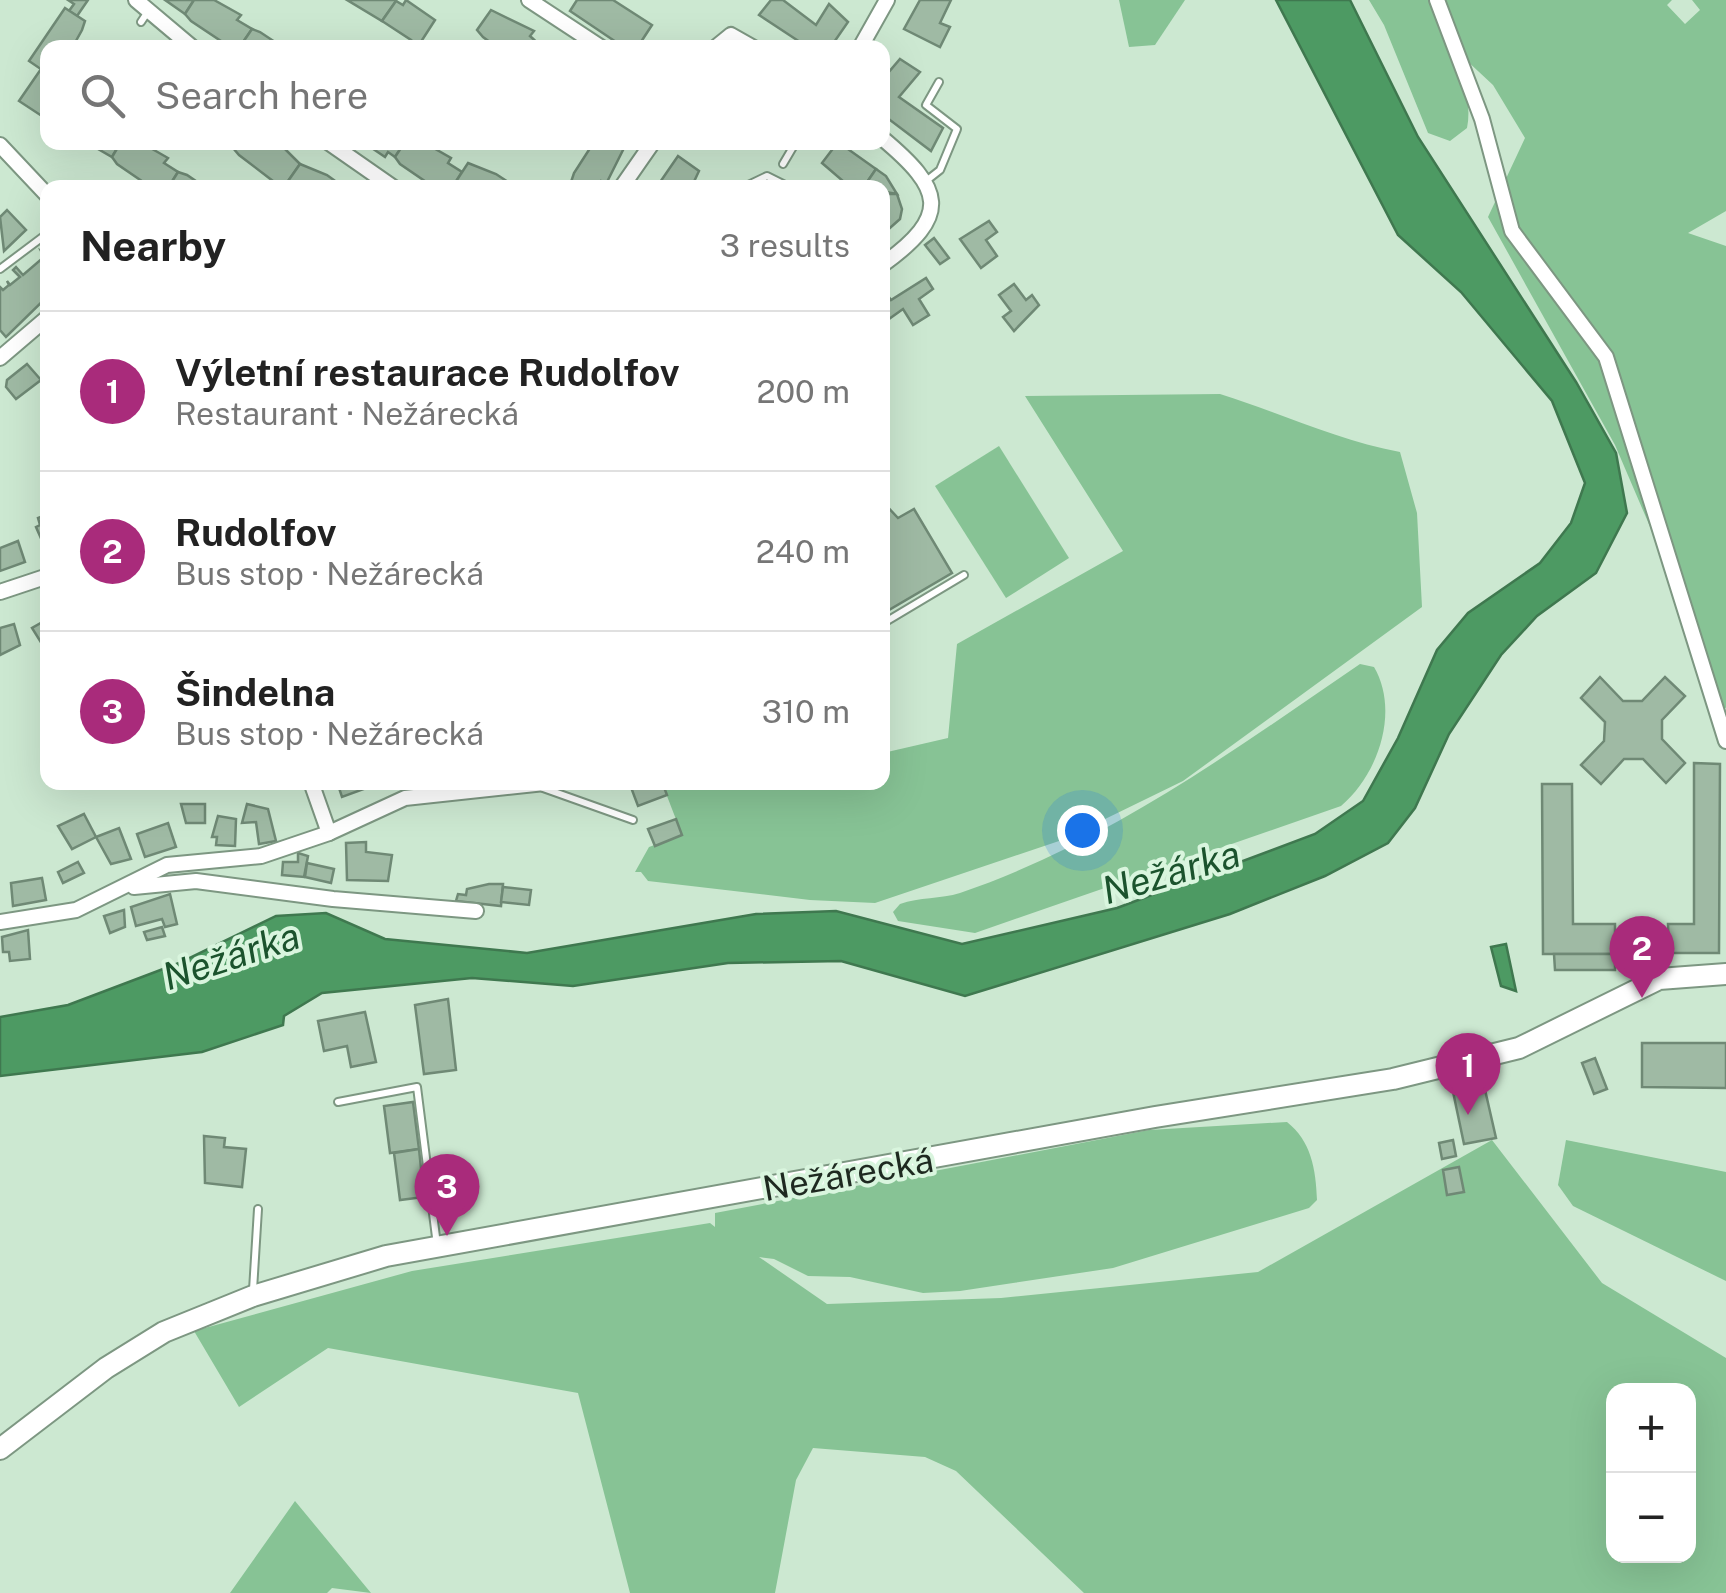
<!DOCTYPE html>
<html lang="en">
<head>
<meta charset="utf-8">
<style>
	:root { --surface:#fff; --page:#f2f2f2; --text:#222; --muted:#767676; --line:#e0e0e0; --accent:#a92b7b }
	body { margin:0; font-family:"Public Sans",sans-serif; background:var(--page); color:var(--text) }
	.controls { position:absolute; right:30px; bottom:30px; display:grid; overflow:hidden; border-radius:20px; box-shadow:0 10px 40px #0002 }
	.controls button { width:90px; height:90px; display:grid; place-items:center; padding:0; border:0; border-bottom:2px solid var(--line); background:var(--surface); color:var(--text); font:50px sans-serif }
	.you { position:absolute; left:1082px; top:830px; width:35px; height:35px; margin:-25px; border:8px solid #fff; border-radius:50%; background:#1a73e8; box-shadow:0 0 0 15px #1a73e833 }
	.badge { display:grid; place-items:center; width:65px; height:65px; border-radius:50%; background:var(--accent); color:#fff; font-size:32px; font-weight:700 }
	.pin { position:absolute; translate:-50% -82px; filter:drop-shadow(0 2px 5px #0008) }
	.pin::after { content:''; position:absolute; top:52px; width:35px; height:30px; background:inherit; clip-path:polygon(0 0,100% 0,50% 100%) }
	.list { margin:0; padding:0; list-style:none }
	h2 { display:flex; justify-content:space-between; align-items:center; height:130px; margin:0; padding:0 40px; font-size:42px }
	h2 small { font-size:32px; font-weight:400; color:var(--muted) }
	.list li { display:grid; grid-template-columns:65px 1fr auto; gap:30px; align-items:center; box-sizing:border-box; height:160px; padding:0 40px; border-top:2px solid var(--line) }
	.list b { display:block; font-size:38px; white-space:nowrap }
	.list p { margin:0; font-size:32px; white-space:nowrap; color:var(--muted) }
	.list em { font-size:32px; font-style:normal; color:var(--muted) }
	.icon { flex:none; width:55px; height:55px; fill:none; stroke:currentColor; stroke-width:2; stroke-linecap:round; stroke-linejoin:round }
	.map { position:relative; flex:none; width:1726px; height:1593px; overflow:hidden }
	.search { position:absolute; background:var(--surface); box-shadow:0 10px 40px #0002; left:40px; top:40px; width:850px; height:110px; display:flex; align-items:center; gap:25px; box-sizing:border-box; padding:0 35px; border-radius:20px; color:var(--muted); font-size:38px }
	.panel { position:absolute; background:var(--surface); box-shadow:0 10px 40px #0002; left:40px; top:180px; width:850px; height:610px; border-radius:20px }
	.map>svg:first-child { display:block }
	.green { fill:#87c395; fill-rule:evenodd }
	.water { fill:#4d9a63; stroke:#3f784f; stroke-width:2.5 }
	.building { fill:#9fbaa4; stroke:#6f8975; stroke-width:2.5 }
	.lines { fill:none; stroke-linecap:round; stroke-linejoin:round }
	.lane-casing { stroke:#7d9782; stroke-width:10 }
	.street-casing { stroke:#7d9782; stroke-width:18 }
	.secondary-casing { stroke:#7d9782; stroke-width:24 }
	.lane { stroke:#fff; stroke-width:6 }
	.street { stroke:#fff; stroke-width:14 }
	.secondary { stroke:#fff; stroke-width:20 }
	.labels { text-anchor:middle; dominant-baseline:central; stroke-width:8; stroke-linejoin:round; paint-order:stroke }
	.street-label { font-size:35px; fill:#1e2920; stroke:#d9f5de }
	.water-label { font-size:38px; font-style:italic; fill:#1b532d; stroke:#d9f5de }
</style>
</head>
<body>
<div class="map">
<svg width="1726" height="1593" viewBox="0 0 1726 1593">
	<rect width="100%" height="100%" fill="#cce8d1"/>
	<g class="green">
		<polygon points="1119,0 1185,0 1155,45 1129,47"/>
		<path d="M1369 0H1430C1443 35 1476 90 1467 128L1450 141 1428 133 1384 25Z"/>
		<polygon points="1443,0 1672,0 1667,5 1685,24 1700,10 1692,0 1726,0 1726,211 1688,233 1726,246 1726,708 1715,705 1672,578 1615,445 1488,217 1525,138 1493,85 1464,58"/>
		<path d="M1220 394C1281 413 1339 441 1400 452L1417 513 1422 607 1183 781 1062 840 875 903 810 900 648 881 641 872H635L649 847 682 835 662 783 882 782 883 753 948 738 957 644 1123 551 1025 396Z"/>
		<polygon points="999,446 1069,558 1006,598 935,486"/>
		<path d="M1360 664 1374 667C1400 711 1378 775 1341 806L975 933 898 921 893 912 900 904C919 897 941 899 960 893 1107 843 1234 750 1360 664Z"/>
		<path d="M1287 1122C1311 1141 1316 1169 1317 1200L1309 1208 1113 1268 960 1291 923 1293 850 1277 808 1276 774 1259 759 1257 827 1304 1001 1298 1258 1272 1492 1140 1602 1283 1726 1358V1593H1084L956 1471 925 1457 813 1448 796 1480 775 1593H630L578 1393 328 1348 239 1407 194 1331 412 1271 710 1223 715 1227V1213L1149 1130ZM1614 1390H1688V1556H1614Z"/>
		<polygon points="1566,1140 1726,1172 1726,1281 1573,1206 1558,1185"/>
		<polygon points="295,1501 371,1593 332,1588 327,1593 230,1593"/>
	</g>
	<g class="water">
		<polygon points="1276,0 1350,0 1418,137 1576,382 1616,453 1627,513 1596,573 1537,616 1501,655 1449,734 1415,808 1388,843 1325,876 1230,914 965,996 841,961 728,963 573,986 472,978 322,993 284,1016 283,1025 202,1052 0,1076 0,1017 68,1005 179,963 276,916 326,913 385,939 527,953 756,914 836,911 962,944 1117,908 1315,834 1363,801 1398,738 1437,650 1468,613 1540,563 1571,523 1585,483 1552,401 1461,292 1398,235"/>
		<polygon points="1506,944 1516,991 1501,986 1491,947"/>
	</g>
	<g class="building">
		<polygon points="68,0 88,0 77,16 69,11 74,4"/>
		<polygon points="165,0 194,0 185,14"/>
		<polygon points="194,0 214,0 241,15 237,20 252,29 239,48 230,47 191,21 185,14"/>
		<polygon points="347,0 395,0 396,1 382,21"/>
		<polygon points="406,0 435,20 417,48 407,47 411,40 382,21 396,1 403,5"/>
		<polygon points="577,0 613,0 652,25 637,48 625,48 570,11"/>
		<polygon points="771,0 783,0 816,25 829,4 848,22 830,48 800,48 803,44 759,15"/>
		<polygon points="920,0 951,0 940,23 950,27 940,47 904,29"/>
		<polygon points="65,8 85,21 82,30 72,48 48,48 48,74 29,61"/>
		<polygon points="491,10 534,31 530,36 543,48 498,48 483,37 477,30"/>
		<polygon points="252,29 260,32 284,48 239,48"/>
		<polygon points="900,59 920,72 899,97 943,128 931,151 882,114 882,80"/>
		<polygon points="41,69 48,74 48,120 19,101"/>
		<polygon points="86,142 121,142 112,157"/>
		<polygon points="121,142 140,142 168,158 164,163 178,172 168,188 152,188 117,164 112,157"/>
		<polygon points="237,142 278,142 300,164 286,184 273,181 239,155 233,148"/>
		<polygon points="363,142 405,142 395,157 388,152 385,157"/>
		<polygon points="405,142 423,142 451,158 448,163 462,172 452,188 435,188 400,164 395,157"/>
		<polygon points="594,142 627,142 606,184 601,181 597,188 580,188 571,182 574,173"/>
		<polygon points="838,142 876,169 863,188 844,182 822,163"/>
		<polygon points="678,156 699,171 691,188 656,188"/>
		<polygon points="468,163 496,174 511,184 462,188 455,183"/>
		<polygon points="300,164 327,175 342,186 291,188 286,184"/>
		<polygon points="876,169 886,176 897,194 863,188"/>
		<polygon points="178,172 187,175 206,188 168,188"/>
		<polygon points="882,194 897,194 902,209 900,219 882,235"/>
		<polygon points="7,210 26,230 4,251 0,217"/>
		<polygon points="989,221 997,232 986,240 997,256 981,268 960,239"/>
		<polygon points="934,238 949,258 940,264 925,245"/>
		<polygon points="41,251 48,255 48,296 6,337 0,330 0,287 3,290 9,285 7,281 10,285 20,277 13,270 16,267 23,275 44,257"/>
		<polygon points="926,278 933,289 919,299 929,315 913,325 903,309 889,319 882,299 888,296 891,300"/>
		<polygon points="1014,284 1026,300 1032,295 1039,305 1014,331 1003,317 1011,311 999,295"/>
		<polygon points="27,364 41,380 16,399 6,387 7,380"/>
		<polygon points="882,501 898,518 914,509 952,573 882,614"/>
		<polygon points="48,514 48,541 43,543 36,527 40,525 38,518"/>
		<polygon points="18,541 25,562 0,571 0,548"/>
		<polygon points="48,619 48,642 42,644 32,628"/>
		<polygon points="14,624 20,645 0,655 0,628"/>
		<polygon points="1600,677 1623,701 1642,701 1665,677 1685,696 1662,720 1662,739 1685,763 1666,783 1643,759 1624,759 1601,784 1581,765 1604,741 1605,722 1581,698"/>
		<polygon points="1694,763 1720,764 1719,953 1669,953 1668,924 1694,924"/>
		<polygon points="337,782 371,782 372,786 342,797"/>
		<polygon points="629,782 662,782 667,795 638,806"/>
		<polygon points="1542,784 1572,784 1573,924 1615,924 1615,954 1543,954"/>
		<polygon points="181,804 205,804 205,823 186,823"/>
		<polygon points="247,804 268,809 276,841 259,844 256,822 242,823"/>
		<polygon points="84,814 96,837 72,849 58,826"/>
		<polygon points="218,816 236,819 235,846 216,845 217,837 212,837"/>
		<polygon points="676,819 682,835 655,846 648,829"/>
		<polygon points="168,823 176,847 145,857 137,834"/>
		<polygon points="119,828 131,859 111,864 96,837"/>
		<polygon points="366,842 366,852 392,855 388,881 347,880 346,843"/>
		<polygon points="298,853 308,856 304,877 282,875 283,862 298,862"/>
		<polygon points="78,862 84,873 63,883 58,872"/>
		<polygon points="307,863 334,869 331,883 305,877"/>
		<polygon points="42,878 46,900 13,906 11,883"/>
		<polygon points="489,884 503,884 501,906 456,901 458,894 466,895 467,889"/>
		<polygon points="503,887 531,890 529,905 501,902"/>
		<polygon points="170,894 177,924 165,927 162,919 136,926 131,907"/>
		<polygon points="124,910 125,927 110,933 104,916"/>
		<polygon points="162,927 165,936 147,940 144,932"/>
		<polygon points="28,930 30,959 10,961 9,952 3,952 2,937"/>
		<polygon points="1554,954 1615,954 1615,970 1555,970"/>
		<polygon points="448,999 456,1070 424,1074 415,1005"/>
		<polygon points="365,1012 376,1062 351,1067 347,1046 324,1051 318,1021"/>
		<polygon points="1642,1043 1726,1043 1726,1088 1642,1087"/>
		<polygon points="1595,1058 1607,1089 1594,1094 1582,1063"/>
		<polygon points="1483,1081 1496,1138 1464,1144 1452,1087"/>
		<polygon points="413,1102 419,1149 390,1153 384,1106"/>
		<polygon points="204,1136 225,1138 224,1147 246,1149 242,1187 205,1183"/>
		<polygon points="1453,1140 1456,1156 1442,1159 1439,1143"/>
		<polygon points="419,1149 424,1197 400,1200 394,1153"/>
		<polygon points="1459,1167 1464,1192 1447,1195 1443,1170"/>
	</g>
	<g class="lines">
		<g class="lane-casing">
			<g id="lane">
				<polyline points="141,22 147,13"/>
				<polyline points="783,164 796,142"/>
				<polyline points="926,181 940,170 957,129 926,105 939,82"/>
				<polyline points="742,188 767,176 791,188"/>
				<polyline points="0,269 48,233"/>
				<polyline points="882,624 964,575"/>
				<polyline points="543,788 633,820"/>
				<polyline points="338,1102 417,1087 437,1245"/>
				<polyline points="253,1290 258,1209"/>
			</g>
		</g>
		<g class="street-casing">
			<g id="street">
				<polyline points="136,0 193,48"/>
				<polyline points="529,0 602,48"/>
				<polyline points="1437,0 1482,119 1512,231 1606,357 1726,741"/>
				<polyline points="715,48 731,35 754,48"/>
				<polyline points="860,48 887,0"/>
				<path d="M882 138C943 189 952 215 882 265"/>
				<polyline points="328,142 394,188"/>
				<polyline points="0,145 48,196"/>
				<polyline points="621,188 653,142"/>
				<polyline points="0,358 48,317"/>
				<polyline points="0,592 48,576"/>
				<polyline points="311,782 329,833"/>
				<polyline points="134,887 196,881 333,899 476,911"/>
				<polyline points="0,922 76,910 167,865 261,856 329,833 405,798 554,782"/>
			</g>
		</g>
		<g class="secondary-casing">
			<polyline id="secondary" points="0,1449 106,1368 164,1332 253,1296 386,1256 1155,1117 1393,1079 1519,1048 1659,979 1726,974"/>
		</g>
		<use href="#lane" class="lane"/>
		<use href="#street" class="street"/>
		<use href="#secondary" class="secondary"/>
	</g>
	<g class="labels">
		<g class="street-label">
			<text transform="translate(848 1174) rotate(-10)">Nežárecká</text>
		</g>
		<g class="water-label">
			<text transform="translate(1171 872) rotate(-16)">Nežárka</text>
			<text transform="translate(231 956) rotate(-18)">Nežárka</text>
		</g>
	</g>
</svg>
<div class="controls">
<button>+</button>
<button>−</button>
</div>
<div class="you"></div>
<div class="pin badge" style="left:1468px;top:1115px">1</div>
<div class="pin badge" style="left:1642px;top:998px">2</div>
<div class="pin badge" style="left:447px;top:1236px">3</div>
<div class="search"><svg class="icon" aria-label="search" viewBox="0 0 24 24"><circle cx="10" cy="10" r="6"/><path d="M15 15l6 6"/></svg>Search here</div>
<section class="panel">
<h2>Nearby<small>3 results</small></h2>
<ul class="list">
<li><span class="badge">1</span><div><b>Výletní restaurace Rudolfov</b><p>Restaurant · Nežárecká</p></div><em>200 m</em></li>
<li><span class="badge">2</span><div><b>Rudolfov</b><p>Bus stop · Nežárecká</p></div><em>240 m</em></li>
<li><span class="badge">3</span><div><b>Šindelna</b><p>Bus stop · Nežárecká</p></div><em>310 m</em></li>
</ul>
</section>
</div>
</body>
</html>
